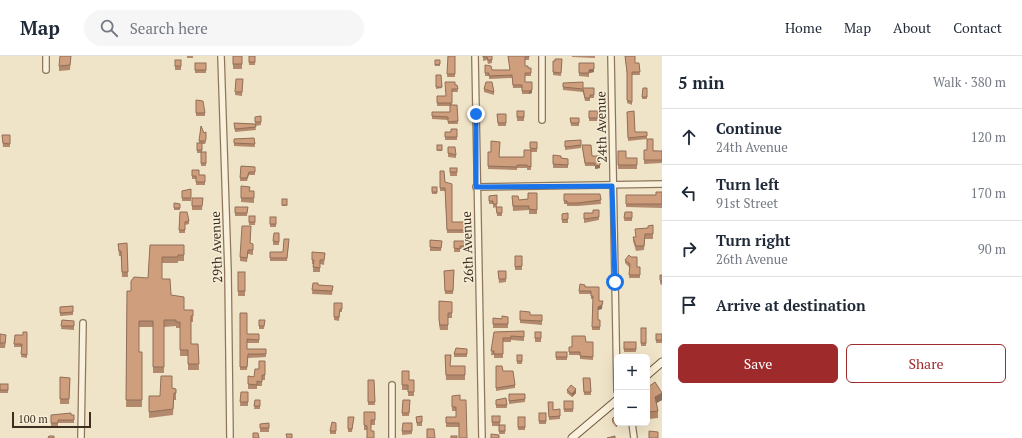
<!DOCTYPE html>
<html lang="en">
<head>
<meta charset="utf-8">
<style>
	:root { --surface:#fff; --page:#f6f6f7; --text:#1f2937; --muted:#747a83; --line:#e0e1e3; --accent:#9e2a2b }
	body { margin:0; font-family:"PT Serif",serif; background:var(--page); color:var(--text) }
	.controls { position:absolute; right:12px; bottom:12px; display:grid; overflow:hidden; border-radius:6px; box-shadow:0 4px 16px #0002 }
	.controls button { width:36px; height:36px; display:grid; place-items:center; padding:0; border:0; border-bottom:1px solid var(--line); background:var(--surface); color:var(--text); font:20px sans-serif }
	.scale { position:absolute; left:12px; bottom:10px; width:79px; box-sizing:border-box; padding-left:4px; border:2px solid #3d2e20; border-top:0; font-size:11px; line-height:14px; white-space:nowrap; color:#3d2e20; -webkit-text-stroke:3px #f7eed8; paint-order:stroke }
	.stop { position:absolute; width:12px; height:12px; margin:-9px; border:3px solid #1a73e8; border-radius:50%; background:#fff }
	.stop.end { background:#1a73e8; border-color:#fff; box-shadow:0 1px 4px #0008 }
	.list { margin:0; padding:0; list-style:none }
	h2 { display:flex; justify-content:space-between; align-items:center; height:52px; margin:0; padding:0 16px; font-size:17px }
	h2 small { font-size:13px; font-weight:400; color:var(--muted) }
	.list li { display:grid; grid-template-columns:26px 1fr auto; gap:12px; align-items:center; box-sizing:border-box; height:56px; padding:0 16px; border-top:1px solid var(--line) }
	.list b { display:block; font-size:15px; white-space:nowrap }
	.list p { margin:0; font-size:13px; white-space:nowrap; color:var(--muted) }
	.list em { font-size:13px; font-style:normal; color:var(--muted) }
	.actions { display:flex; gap:8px; padding:12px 16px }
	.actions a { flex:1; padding:9px 0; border:1px solid var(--accent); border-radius:6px; text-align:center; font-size:14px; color:var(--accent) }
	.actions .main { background:var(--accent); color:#fff }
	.icon { flex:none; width:22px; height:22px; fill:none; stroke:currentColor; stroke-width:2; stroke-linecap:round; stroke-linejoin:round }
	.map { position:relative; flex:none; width:662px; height:382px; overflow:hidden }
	header { display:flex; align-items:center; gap:24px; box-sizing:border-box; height:56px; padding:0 20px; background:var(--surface); border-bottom:1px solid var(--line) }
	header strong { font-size:19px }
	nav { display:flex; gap:22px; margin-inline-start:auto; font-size:14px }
	.search { width:280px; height:36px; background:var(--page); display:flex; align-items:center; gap:10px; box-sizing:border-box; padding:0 14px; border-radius:22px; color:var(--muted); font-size:15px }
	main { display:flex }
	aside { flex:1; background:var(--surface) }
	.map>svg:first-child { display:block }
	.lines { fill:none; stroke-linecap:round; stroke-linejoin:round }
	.street-casing { stroke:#8d765c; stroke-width:8 }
	.secondary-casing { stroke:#6f573f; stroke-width:9 }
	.street { stroke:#faf1dc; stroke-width:5.5 }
	.secondary { stroke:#faf1dc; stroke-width:7 }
	.wall { fill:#b2896c }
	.shaded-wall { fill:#916f58 }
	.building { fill:#cf9f7d; stroke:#916f58 }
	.route { stroke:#1a73e8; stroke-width:5 }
	.labels { text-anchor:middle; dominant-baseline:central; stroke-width:3; stroke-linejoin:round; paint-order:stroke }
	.street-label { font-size:13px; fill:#3d2e20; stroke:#f7eed8 }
</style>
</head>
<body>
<header>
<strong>Map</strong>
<div class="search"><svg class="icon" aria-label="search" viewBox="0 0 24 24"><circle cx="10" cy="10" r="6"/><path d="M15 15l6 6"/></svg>Search here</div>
<nav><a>Home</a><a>Map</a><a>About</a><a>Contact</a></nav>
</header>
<main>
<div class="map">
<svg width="662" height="382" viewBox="0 0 662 382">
	<rect width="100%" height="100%" fill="#f0e4c8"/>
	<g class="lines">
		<g class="street-casing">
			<g id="street">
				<polyline points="221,0 228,215 230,382"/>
				<polyline points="475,0 482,382"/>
				<polyline points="542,0 542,64"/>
				<polyline points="611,0 617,335"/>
				<polyline points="46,14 46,0"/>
				<polyline points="476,131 662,128"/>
				<polyline points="632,367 634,382"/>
				<polyline points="81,382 83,267"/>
				<polyline points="392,382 392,329"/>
			</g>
		</g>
		<g class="secondary-casing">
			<g id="secondary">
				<polyline points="647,319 662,306"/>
				<polyline points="572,382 617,344"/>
			</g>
		</g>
		<use href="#street" class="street"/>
		<use href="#secondary" class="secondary"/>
	</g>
	<g class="wall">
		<polygon points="68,0 71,0 70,14 59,15 59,10"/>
		<rect x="187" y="0" width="6" height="2"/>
		<rect x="233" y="0" width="9" height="13"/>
		<rect x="249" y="0" width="6" height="9"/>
		<polygon points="448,0 455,0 455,21 447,21"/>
		<polygon points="483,0 492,0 492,7 488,8 487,4 483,5"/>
		<polygon points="508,0 529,0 529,4 525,4 525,10 528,12 531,12 531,20 525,20 525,26 532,37 529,38 522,38 522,32 513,32 512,22 489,23 489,20 485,20 485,9 492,14 510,14"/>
		<polygon points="572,0 595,0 595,2 572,1"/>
		<polygon points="625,0 635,0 635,7 639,7 640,19 632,19 632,49 627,47 627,19"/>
		<polygon points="562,3 561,20 553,19 553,5 555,5"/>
		<rect x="175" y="4" width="6" height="10"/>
		<rect x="435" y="4" width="5" height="6"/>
		<rect x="195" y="7" width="11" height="10"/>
		<polygon points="579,7 594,16 589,17 589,21 579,20"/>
		<polygon points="436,19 441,19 442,32 436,33"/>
		<polygon points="236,23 243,23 242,40 235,39"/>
		<polygon points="563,27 583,32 594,32 594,42 590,42 590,45 585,45 583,36 563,34"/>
		<polygon points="455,29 457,29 458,36 452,36 452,49 457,49 458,68 448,68 448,64 432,63 432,56 450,56 450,50 437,50 437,40 446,40"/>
		<polygon points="643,32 647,32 647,43 642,43"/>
		<polygon points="484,33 494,36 494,39 484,36"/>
		<polygon points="196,44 205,57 205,60 196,60"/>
		<rect x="517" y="55" width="7" height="10"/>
		<polygon points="589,55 598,58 597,65 589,65"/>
		<polygon points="627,56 635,76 647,76 647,83 628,85"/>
		<polygon points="497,58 506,58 506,70 498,70"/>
		<polygon points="261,60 261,69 255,70 256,74 235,76 234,67 255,68 255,61"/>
		<polygon points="570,62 579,62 579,70 571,70"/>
		<polygon points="201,70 206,86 205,88 202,88 202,96 206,96 206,110 201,110 201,97 197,97 197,87 199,87"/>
		<polygon points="445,76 457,81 457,84 445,84"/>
		<polygon points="2,79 10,79 10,91 3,91"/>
		<polygon points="254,82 255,91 234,90 234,83"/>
		<polygon points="581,84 581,92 565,94 565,85"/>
		<polygon points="530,86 537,86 537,96 531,96 531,114 527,114 527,112 517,112 517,114 488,113 488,96 499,101 524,101 530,94"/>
		<rect x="437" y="89" width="5" height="6"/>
		<polygon points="582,89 592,100 600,100 600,112 595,113 595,110 585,110"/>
		<polygon points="448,91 456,99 456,102 448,101"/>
		<polygon points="644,94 662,95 662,107 644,108"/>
		<polygon points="618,95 626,102 637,102 637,113 618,113"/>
		<polygon points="553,99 561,102 568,103 568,112 553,112"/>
		<polygon points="241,110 255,111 255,119 249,119 247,125 240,125"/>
		<rect x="450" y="112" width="7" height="8"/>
		<polygon points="192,114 199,119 205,119 205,129 196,129 196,123 192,123"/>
		<polygon points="440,115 445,126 452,166 469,166 469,177 447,177 445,135 440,135"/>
		<polygon points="241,130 250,135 254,140 254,147 241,146"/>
		<rect x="432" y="131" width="5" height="7"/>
		<polygon points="191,133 191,145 182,145 182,135"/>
		<polygon points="662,136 662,152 626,151 626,139 656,139"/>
		<polygon points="537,137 537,158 529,158 529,154 513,155 512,140 519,144 528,143"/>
		<polygon points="564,138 600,138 601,148 578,150 567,150 567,148 564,148"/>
		<polygon points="497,139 497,151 502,151 502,160 497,160 496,151 493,152 493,148 489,148 489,140"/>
		<polygon points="192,142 203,142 202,154 192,154"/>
		<rect x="282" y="143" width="5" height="7"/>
		<polygon points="174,147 180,148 180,154 174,154"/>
		<polygon points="235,151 248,151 247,160 235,160"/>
		<polygon points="599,154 599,164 584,167 584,157 593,157"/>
		<polygon points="180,156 189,165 189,168 185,169 185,177 179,177"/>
		<polygon points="625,156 632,156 632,165 624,165"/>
		<polygon points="568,157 568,167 562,167 562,158"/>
		<rect x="249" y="160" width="6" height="9"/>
		<rect x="270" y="161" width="6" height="10"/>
		<polygon points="653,169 653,183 645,183 644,194 636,195 633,185 633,181 636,181 648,172"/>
		<polygon points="251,174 250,188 253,188 253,199 248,198 247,206 240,205 240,201"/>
		<polygon points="279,177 279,189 273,189 273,185"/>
		<polygon points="430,184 442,185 441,195 430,195"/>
		<polygon points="454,185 465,185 465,193 460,193 460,196 454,196"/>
		<polygon points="289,186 287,205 270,205 270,196 283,196"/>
		<polygon points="127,187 128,221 122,221 121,200 119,200 118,188"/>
		<polygon points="150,189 184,189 184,205 178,205 178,207 162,207 162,223 171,239 184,254 193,254 193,266 191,266 191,288 198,288 199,314 188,314 188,300 180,300 180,272 176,272 176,270 164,271 164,317 153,317 153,271 139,271 139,296 142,296 142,351 126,351 127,235 131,235 148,222"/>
		<polygon points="312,196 325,197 324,209 320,208 320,216 313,216 313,208 312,208"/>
		<rect x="515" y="200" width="7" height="14"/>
		<polygon points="625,204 637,211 640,211 640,222 629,222 630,212 625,207"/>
		<polygon points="454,214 453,238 445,238 444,215"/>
		<polygon points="498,215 506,215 506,226 499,227"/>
		<rect x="238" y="216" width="7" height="24"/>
		<polygon points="660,219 662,219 662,229 660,228"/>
		<polygon points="313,227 318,229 333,230 332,239 312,238"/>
		<polygon points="585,231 599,231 599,245 603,245 602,253 598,254 598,264 600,264 600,274 592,274 593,243 591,243 591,238 579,238 579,235"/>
		<polygon points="439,245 452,246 452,262 448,262 448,274 440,274 439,269"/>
		<polygon points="334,247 342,247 342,256 340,256 339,265 334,264"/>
		<polygon points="73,250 73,259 60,260 60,251"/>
		<polygon points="520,255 530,259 542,259 542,269 520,267"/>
		<polygon points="240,257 247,278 259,278 259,287 247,287 247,293 266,293 266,301 248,302 247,314 240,314"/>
		<polygon points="508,261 508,272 493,272 493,262 502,263"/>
		<polygon points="62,264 74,265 74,274 61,273"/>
		<polygon points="259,264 265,264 264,273 259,273"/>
		<rect x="641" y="272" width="5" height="18"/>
		<polygon points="524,275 524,285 511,284 511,286 503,286 503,302 494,302 494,299 491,299 494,276"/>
		<polygon points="27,276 27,302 21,301 22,291 14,291 15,279 23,279"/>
		<rect x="535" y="276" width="6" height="10"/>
		<polygon points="0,278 6,284 5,292 0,292"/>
		<rect x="656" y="278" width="6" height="9"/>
		<polygon points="586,286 593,286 593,304 580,303 580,299 569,299 569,291 572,291"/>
		<rect x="624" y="286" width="12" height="10"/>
		<polygon points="467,293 467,301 454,301 454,298"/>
		<rect x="556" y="296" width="11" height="8"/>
		<polygon points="445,299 450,310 465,310 465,324 446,324"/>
		<rect x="517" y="299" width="5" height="9"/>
		<polygon points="265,305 265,324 262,324 262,330 257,330 257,333 248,333 248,320 254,321"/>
		<polygon points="496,310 503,315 515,329 515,332 496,335"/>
		<polygon points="402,315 409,324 414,324 414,340 408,340 408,334 402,334"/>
		<polygon points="60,321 70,322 69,348 60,348"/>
		<polygon points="583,322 590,322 591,339 584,339"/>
		<polygon points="368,324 374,324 375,349 368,349"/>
		<rect x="0" y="328" width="8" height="9"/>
		<polygon points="172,332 176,333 176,344 174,344 173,359 149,362 149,340 160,340"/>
		<polygon points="647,332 662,344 656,347 658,355 658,362 649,363 647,357"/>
		<polygon points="567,334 576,337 572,341 567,337"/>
		<polygon points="241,336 248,336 248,350 240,350"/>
		<polygon points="509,338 525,338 525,346 509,348"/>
		<polygon points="452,340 460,344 459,371 446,371 446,361 456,361 456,355 452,355"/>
		<polygon points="506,342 507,352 496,352 496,344"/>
		<polygon points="255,344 260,344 260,353 254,353"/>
		<polygon points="403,344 410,347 409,360 402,360"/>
		<rect x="564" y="345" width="9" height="11"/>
		<polygon points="548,349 553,354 560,353 560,363 549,364"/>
		<polygon points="364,356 375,356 375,369 371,369 371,375 374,382 367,374 364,374"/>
		<rect x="539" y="357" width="7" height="11"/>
		<polygon points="51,359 74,359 74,367 58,367 58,371 51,370"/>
		<polygon points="422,360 422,370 417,370 416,361"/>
		<polygon points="492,360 500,360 500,369 505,369 505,378 499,378 499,370 492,370"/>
		<polygon points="348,361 354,361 352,376 348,376"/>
		<rect x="518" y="361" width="7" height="13"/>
		<polygon points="612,363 617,367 621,367 616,371 612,366"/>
		<polygon points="269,367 269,376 260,376 260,368"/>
		<polygon points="336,367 336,378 330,378 330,375"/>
		<polygon points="412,367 412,378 402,379 402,375"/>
	</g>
	<g class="shaded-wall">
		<polygon points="594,13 594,16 589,17 589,14"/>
		<polygon points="532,34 532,37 529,38 529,35"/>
		<polygon points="600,109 600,112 595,113 595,110"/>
		<polygon points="602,249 602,253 598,254 598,251"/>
		<polygon points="576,333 576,337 572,341 572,338"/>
		<polygon points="662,337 662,344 655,348 655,341"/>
		<polygon points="617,367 621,367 616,371 616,368"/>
	</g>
	<g class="building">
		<polygon points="60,0 71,0 70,9 59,10"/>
		<rect x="233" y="0" width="9" height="8"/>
		<rect x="249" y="0" width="6" height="6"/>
		<polygon points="448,0 455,0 455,18 447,18"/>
		<polygon points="483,0 492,0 492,4 488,4 487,1 483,1"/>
		<polygon points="508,0 529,0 529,1 525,1 525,10 528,10 528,12 531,12 531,17 525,17 525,26 532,26 532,34 529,35 522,35 522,29 513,29 512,19 489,20 489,17 485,17 485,9 491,10 492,14 510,14"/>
		<polygon points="625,0 635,0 635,7 639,7 640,16 632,16 632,46 627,44 627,16"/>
		<polygon points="555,3 562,3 561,17 553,16 553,5 555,5"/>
		<rect x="175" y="4" width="6" height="6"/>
		<polygon points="435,4 440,4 440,8 435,9"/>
		<rect x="195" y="7" width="11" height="7"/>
		<polygon points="579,7 594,7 594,13 589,14 589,17 579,17"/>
		<polygon points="436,19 441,19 442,31 436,31"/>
		<polygon points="236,23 243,23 242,36 235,36"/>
		<polygon points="445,26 455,26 455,29 457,29 458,33 452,33 452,47 437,47 437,40 446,40"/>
		<polygon points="486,26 492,26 494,36 484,33"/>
		<polygon points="583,26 583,32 594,32 594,39 590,39 590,42 585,42 583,33 563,31 563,27"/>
		<polygon points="643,32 647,32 647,41 642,41"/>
		<polygon points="196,44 203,45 205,57 196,57"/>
		<polygon points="450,49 457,49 458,65 448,66 448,61 432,60 432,56 450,56"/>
		<rect x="517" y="55" width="7" height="6"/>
		<polygon points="589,55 598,55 597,62 589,62"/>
		<polygon points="634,55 635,76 647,76 647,80 628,82 627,56"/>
		<polygon points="497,58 506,58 506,67 498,67"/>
		<polygon points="261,60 261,66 255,66 255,61"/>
		<polygon points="570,62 579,62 579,67 571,67"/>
		<polygon points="234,67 255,68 256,71 235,73"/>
		<polygon points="201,70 204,77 206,76 206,83 205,85 199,85"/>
		<polygon points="451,73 457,73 457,81 445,81 445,76 451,76"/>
		<polygon points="2,79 10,79 10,88 3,87"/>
		<polygon points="254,82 255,88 234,87 234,83"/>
		<polygon points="647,83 653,83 653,95 662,95 662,104 644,104 644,94 647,94"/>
		<polygon points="581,84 581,89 565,91 565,85"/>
		<polygon points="491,85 500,86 499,101 524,101 524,94 531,94 531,111 527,110 527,109 517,109 517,111 488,110 488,96 491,96"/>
		<polygon points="530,86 537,86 537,93 530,92"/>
		<rect x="197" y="87" width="5" height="7"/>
		<rect x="437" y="89" width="5" height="5"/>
		<polygon points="582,89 591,89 592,100 600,100 600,109 595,110 595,107 585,107"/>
		<polygon points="448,91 455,91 456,99 448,97"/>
		<polygon points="618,95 626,95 626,102 637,102 637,109 618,109"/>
		<rect x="201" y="96" width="5" height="11"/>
		<polygon points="553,99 561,100 561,102 568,103 568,109 553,108"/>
		<polygon points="241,110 255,111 255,116 249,116 247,122 240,122"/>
		<rect x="450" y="112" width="7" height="4"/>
		<polygon points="192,114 199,114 199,119 205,119 205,126 196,126 196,120 192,120"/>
		<polygon points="440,115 444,115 445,126 452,128 452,166 469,166 469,174 447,174 445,132 440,132"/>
		<polygon points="241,130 250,131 249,135 254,135 254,142 241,142"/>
		<rect x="432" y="131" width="5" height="5"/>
		<polygon points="191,133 191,142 182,142 182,135"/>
		<polygon points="656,136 662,136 662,148 626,148 626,139 656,139"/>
		<polygon points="528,137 537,137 537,154 529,153 529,150 513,150 512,140 518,140 519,144 528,143"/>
		<polygon points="564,138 600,138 601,144 578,147 567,147 567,145 564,145"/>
		<polygon points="497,139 497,148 493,148 493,145 489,145 489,140"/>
		<polygon points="192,142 203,142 202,150 192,150"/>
		<rect x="282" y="143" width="5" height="6"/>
		<polygon points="174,147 180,148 180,152 174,152"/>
		<polygon points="235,151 248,151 247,157 235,157"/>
		<polygon points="496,151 502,151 502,157 497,157"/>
		<polygon points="593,154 599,154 599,161 584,163 584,157 593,157"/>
		<polygon points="180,156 187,156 189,165 185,166 185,174 179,174"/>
		<polygon points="625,156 632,156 632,162 624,162"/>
		<polygon points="568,157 568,163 562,164 562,158"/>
		<rect x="249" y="160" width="6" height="6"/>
		<rect x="270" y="161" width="6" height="7"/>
		<polygon points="653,169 653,178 645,178 644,190 636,190 633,181 636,181 635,173 648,172 648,170"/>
		<polygon points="242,170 251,170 250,187 253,188 253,194 248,194 247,202 240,201"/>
		<polygon points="274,177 279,177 279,186 273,185"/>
		<polygon points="284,183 289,183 287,202 270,202 270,196 283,196"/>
		<polygon points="430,184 442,185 441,192 430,191"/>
		<polygon points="454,185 465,185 465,190 460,190 460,193 454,192"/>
		<polygon points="127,187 128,216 122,216 121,195 119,195 118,188"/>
		<polygon points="150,189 184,189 184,199 178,199 178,201 162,201 162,223 170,223 171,239 184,241 184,254 193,254 193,260 191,260 191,288 198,288 199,308 188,308 188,294 180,294 180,266 176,266 176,264 164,264 164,311 153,311 153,265 139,265 139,296 142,296 142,344 126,344 127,235 131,235 131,225 134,221 148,222"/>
		<polygon points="312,196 325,197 324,204 320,204 320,212 313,211 314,204 312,204"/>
		<polygon points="629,199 631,201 637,201 637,211 640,211 640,219 629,219 630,208 625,204"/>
		<polygon points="515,200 522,200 522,210 515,211"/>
		<polygon points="454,214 453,235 445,235 444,215"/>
		<polygon points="498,215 506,215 506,223 499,223"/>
		<rect x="238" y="216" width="7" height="19"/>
		<polygon points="660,219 662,219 662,226 660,224"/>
		<polygon points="313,227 318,227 318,229 333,230 332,235 312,234"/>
		<polygon points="580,228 585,229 585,231 599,231 599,245 603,245 602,249 598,251 598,264 600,264 600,271 592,271 593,240 591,240 591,235 579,235"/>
		<polygon points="439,245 452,246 452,257 448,257 448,269 440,269 439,264"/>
		<polygon points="334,247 342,247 342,253 340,253 339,261 334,261"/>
		<polygon points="73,250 73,256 60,257 60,251"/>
		<polygon points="520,255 530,256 530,259 542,259 542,265 520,264"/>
		<polygon points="240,257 247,257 247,278 259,278 259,284 247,283 247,293 266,293 266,298 248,298 247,311 240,311"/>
		<polygon points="502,260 508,261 508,268 493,268 493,262 502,263"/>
		<polygon points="62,264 74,265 74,270 61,270"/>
		<polygon points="259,264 265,264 264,270 259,270"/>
		<rect x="641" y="272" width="5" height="15"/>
		<polygon points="524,275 524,281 511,280 511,282 503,282 503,298 494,298 494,295 491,295 494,276"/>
		<polygon points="23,276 27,276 27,299 21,298 22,288 14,288 15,279 23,279"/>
		<rect x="535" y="276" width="6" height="6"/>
		<polygon points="0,278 6,279 5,287 0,287"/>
		<rect x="656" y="278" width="6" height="6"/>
		<polygon points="572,280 585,280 586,286 593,286 593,301 580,300 580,296 569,296 569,291 572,291"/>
		<rect x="624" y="286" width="12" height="7"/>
		<polygon points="456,292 467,293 467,298 454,298"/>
		<rect x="556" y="296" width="11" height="5"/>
		<polygon points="445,299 451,299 450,310 465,310 465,319 446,319"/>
		<rect x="517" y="299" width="5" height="6"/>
		<polygon points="259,305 265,305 265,319 262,319 262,326 257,325 257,329 248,328 248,320 254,321 255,313 259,313"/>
		<polygon points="496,310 502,310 503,315 513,315 515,329 496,332"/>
		<polygon points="402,315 409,315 409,324 414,324 414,336 408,336 408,329 402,329"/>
		<polygon points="161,320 172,320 172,332 176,333 176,337 174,337 173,353 149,356 149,340 160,340"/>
		<polygon points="60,321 70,322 69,343 60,343"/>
		<polygon points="583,322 590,322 591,336 584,336"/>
		<polygon points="368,324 374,324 375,346 368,346"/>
		<polygon points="655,326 662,337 655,341 658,355 649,356 647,351 647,332"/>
		<rect x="0" y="328" width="8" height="6"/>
		<polygon points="571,329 576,333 572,338 567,334"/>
		<polygon points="241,336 248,336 248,346 240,346"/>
		<polygon points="509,338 525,338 525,343 509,345"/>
		<polygon points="460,339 460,344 466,344 467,382 459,382 459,367 446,367 446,361 456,361 456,351 452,351 452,340"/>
		<polygon points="506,342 507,349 496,349 496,344"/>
		<polygon points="255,344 260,344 260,350 254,350"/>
		<polygon points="403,344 410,344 409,357 402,357"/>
		<rect x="564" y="345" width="9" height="8"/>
		<polygon points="548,346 553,346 553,354 560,353 560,360 549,361"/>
		<polygon points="364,356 375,356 375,364 371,364 371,375 374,375 374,382 367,382 367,370 364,369"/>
		<polygon points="71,357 71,359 74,359 74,364 58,364 58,367 51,367 51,359"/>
		<rect x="539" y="357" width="7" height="8"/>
		<polygon points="617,358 617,367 616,368 612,363"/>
		<polygon points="422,360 422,366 417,367 416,361"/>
		<rect x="492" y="360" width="8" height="6"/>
		<polygon points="348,361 354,361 352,373 348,373"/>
		<rect x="518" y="361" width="7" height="10"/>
		<polygon points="332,366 336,367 336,375 330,375"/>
		<polygon points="269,367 269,372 260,372 260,368"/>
		<polygon points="403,367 412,367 412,375 402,375"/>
		<rect x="499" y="369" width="6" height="6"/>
		<polygon points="427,373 434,373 435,382 427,382"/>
		<polygon points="649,375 658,376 658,382 649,382"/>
		<polygon points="253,377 258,377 259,382 253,382"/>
		<polygon points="286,378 292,378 292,382 287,382"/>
		<polygon points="491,378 499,379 499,382 491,382"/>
		<polygon points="49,380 54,380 54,382 48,382"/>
		<rect x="451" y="380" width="6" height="2"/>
		<polygon points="615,380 615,382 607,382"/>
	</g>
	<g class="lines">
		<polyline class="route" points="476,58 476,131 612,130 615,226"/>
	</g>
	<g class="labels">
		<g class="street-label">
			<text transform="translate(601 71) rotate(-91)">24th Avenue</text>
			<text transform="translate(216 191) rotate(-92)">29th Avenue</text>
			<text transform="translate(467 191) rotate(-92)">26th Avenue</text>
		</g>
	</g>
</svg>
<div class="controls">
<button>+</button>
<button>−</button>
</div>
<div class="scale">100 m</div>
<div class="stop" style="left:615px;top:226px"></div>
<div class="stop end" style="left:476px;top:58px"></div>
</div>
<aside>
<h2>5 min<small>Walk · 380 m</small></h2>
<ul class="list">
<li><svg class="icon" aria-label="ahead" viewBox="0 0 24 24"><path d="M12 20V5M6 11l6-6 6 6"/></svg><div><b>Continue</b><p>24th Avenue</p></div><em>120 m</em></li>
<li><svg class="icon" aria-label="left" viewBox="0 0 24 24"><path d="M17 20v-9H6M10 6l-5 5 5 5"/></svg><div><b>Turn left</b><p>91st Street</p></div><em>170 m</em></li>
<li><svg class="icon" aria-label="right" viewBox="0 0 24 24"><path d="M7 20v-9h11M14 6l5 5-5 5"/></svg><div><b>Turn right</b><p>26th Avenue</p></div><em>90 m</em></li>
<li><svg class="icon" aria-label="arrive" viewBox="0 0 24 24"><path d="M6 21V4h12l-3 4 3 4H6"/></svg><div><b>Arrive at destination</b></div></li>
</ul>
<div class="actions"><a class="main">Save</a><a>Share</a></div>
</aside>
</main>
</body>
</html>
